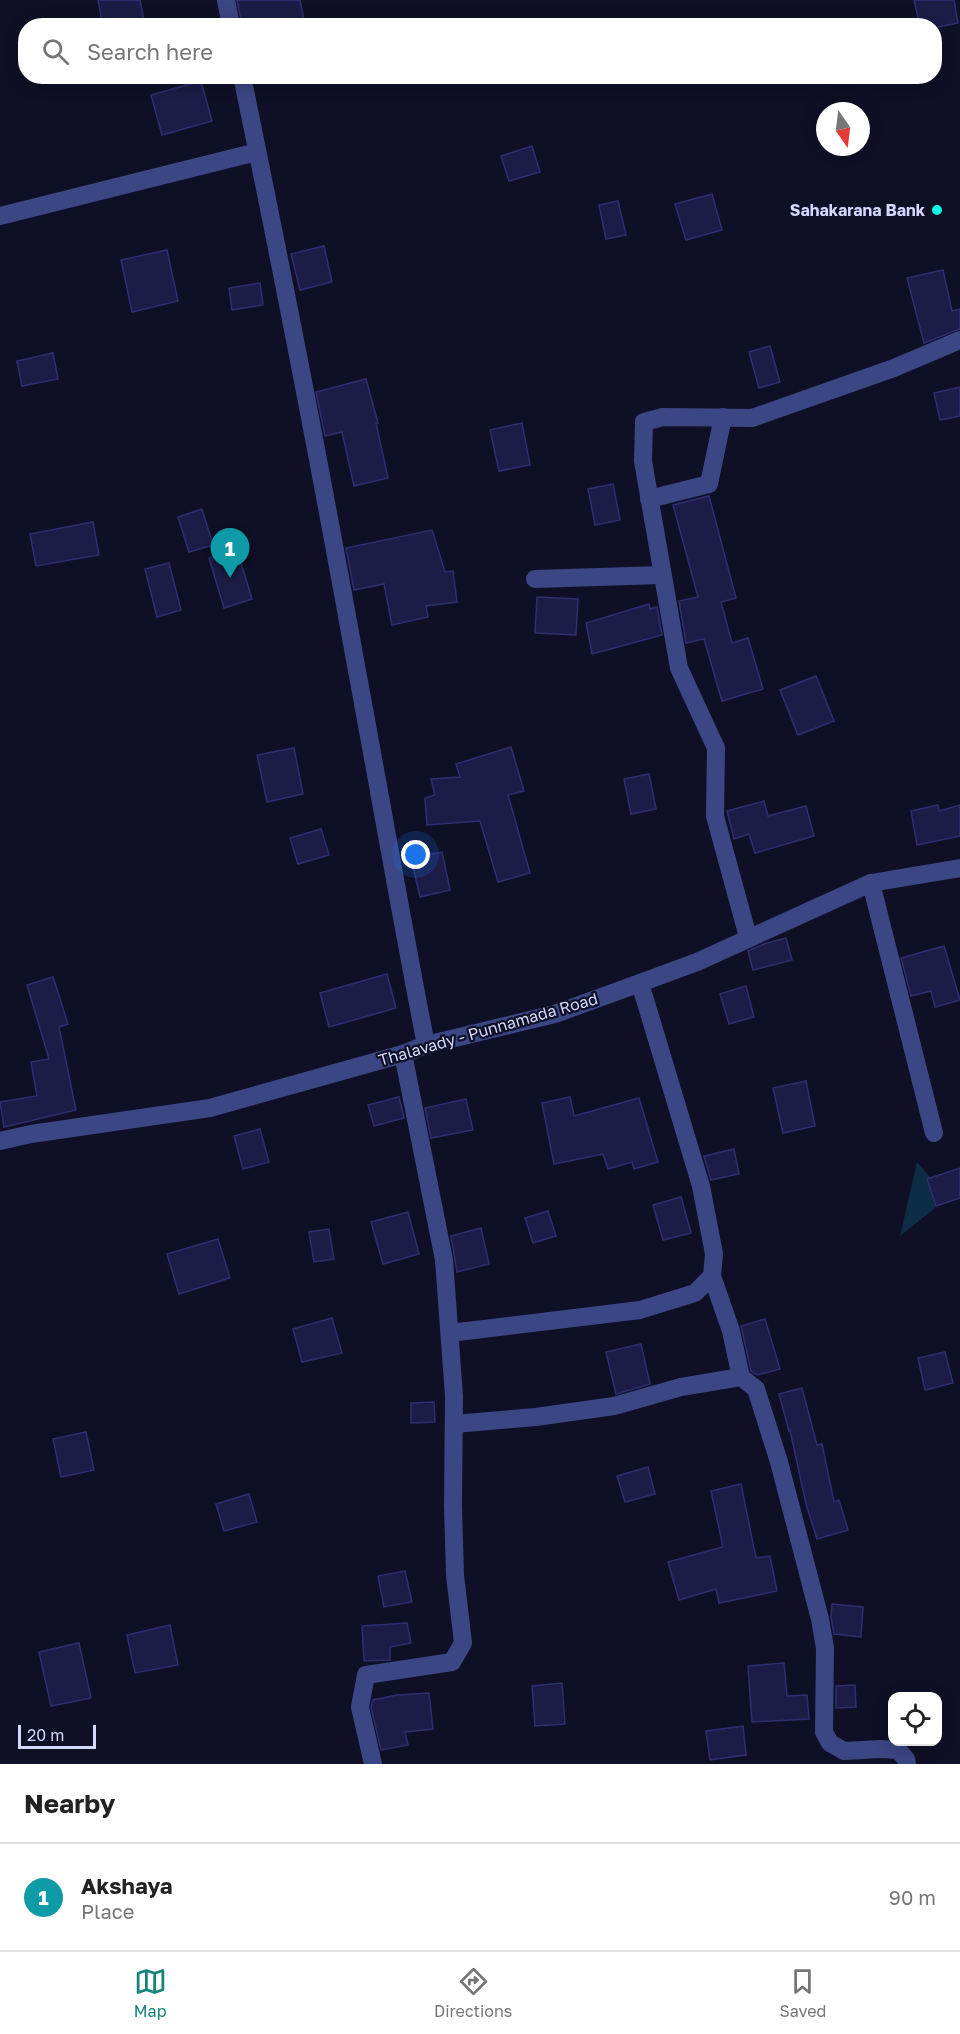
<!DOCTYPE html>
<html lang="en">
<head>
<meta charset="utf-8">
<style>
	:root { --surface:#fff; --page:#f2f2f2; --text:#222; --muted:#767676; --line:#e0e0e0; --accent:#14847a }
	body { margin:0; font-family:"Golos Text",sans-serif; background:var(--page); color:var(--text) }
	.controls { position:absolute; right:18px; bottom:18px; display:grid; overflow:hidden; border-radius:12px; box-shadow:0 3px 15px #0003 }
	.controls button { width:54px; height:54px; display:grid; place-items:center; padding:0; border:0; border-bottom:2px solid var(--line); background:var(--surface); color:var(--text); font:30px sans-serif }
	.compass { position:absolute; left:816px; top:102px; width:54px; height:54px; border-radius:50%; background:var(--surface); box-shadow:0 3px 15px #0003; rotate:166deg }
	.scale { position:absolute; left:18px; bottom:15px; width:78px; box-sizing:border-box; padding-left:6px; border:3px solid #d5d8fe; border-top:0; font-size:16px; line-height:21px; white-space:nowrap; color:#d5d8fe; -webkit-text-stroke:4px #0f1026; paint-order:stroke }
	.you { position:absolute; left:416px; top:855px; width:21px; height:21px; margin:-15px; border:4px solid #fff; border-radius:50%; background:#1a73e8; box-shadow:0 0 0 9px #1a73e833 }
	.badge { display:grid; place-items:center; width:39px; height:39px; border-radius:50%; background:var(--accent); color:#fff; font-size:20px; font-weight:700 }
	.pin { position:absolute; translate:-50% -50px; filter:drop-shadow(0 2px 3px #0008) }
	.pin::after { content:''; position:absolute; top:32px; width:21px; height:18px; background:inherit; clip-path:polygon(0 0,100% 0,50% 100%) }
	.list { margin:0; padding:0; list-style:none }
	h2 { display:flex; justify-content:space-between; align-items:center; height:78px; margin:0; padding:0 24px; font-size:26px }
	h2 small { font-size:20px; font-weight:400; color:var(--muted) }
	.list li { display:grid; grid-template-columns:39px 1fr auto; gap:18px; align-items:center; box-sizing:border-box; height:108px; padding:0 24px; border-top:2px solid var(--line) }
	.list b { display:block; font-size:22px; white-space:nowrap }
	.list p { margin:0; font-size:20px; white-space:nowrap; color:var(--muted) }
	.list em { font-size:20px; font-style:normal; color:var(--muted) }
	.icon { flex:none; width:33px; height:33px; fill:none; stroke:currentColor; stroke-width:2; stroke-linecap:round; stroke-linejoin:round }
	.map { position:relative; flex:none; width:960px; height:1764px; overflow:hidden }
	.search { position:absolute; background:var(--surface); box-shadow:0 3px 15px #0003; left:18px; right:18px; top:18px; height:66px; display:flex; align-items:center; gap:15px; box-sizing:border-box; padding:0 21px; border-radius:24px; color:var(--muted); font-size:22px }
	.sheet { height:186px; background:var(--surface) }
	nav { display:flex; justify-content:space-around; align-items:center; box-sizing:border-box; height:84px; border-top:2px solid var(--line); background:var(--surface); font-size:16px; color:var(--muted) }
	nav a { display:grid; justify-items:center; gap:3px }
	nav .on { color:var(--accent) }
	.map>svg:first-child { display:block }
	.water { fill:#0d2d47 }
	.building { fill:#1c1c46; stroke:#2e2e72; stroke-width:1.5 }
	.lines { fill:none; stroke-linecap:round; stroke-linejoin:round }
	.minor { stroke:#3b4684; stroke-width:18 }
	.poi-dot { fill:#03fce5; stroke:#0f1026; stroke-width:2 }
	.labels { text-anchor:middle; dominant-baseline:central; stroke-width:4.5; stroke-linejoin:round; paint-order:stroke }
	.poi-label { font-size:16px; font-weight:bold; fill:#d5d8fe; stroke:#0f1026; text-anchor:end }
	.street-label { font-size:16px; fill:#d5d8fe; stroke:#0f1026 }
</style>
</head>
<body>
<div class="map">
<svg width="960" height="1764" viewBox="0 0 960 1764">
	<rect width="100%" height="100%" fill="#0f1026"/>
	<polygon class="water" points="917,1162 939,1188 935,1208 900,1236"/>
	<g class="building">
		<polygon points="98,0 140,0 145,26 103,26"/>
		<polygon points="237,0 300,0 304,20 276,26 242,26"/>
		<polygon points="914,0 954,0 958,23 934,28 934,26 920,26"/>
		<polygon points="201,81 212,121 162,135 151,95"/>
		<polygon points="532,146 540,172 509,181 501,156"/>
		<polygon points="712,194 722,230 686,240 675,204"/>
		<polygon points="618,201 626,235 606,239 599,205"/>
		<polygon points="324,246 332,282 300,290 291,254"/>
		<polygon points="167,250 178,301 132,312 121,260"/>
		<polygon points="943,270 952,311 960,309 960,329 924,343 907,278"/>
		<polygon points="260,283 263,305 232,310 229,288"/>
		<polygon points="770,346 780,382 759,388 749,352"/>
		<polygon points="53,353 58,379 22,386 17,361"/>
		<polygon points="366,379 378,423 376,423 388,478 354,486 342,432 325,436 316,392"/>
		<polygon points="960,387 960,416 940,420 934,393"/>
		<polygon points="522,423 530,465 499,471 490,430"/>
		<polygon points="613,484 620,520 595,525 588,489"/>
		<polygon points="709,496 736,598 721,602 732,643 748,638 763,689 722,701 704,639 686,643 679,601 698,597 673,505"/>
		<polygon points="202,509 213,545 189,552 178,517"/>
		<polygon points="93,522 99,555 36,566 30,534"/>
		<polygon points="432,530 445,572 453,571 457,602 426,606 428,617 392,625 384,584 354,590 346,548"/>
		<polygon points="237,550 252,599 224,608 209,558"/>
		<polygon points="169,563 181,610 157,617 145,569"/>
		<polygon points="537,597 578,599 576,635 535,633"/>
		<polygon points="649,604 650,609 657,607 662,635 592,654 586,623"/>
		<polygon points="816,676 834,721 798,735 780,690"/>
		<polygon points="511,747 524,791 508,795 530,873 498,882 480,821 427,825 425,798 435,795 431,779 460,777 456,764"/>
		<polygon points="294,748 303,794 267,802 257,755"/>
		<polygon points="649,774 656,809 631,814 624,779"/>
		<polygon points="764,801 768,816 806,806 814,836 755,853 749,834 734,839 727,811"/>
		<polygon points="938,805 939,811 960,805 960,836 917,845 911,811"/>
		<polygon points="321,829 329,855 298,864 290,838"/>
		<polygon points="442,852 450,890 420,897 411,858"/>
		<polygon points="786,938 792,960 753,970 748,951 764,944"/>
		<polygon points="944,946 960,1000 935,1007 931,991 911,996 901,958"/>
		<polygon points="387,974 396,1008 329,1027 320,993"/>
		<polygon points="53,977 68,1024 59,1027 76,1110 4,1127 0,1102 37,1096 31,1062 49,1059 27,985"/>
		<polygon points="746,986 754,1017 729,1024 720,994"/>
		<polygon points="806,1081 815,1126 783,1133 773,1088"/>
		<polygon points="399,1097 404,1118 374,1126 368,1105"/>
		<polygon points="570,1097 574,1116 639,1098 658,1162 634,1169 632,1162 608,1169 603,1154 554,1164 542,1103"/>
		<polygon points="466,1099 473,1130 431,1138 425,1108"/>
		<polygon points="260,1129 269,1162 243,1169 234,1136"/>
		<polygon points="734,1149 739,1174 711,1180 704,1156"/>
		<polygon points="960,1168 960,1198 936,1206 927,1179"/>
		<polygon points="681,1197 691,1233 663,1240 653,1205"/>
		<polygon points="548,1211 556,1236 533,1243 525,1218"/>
		<polygon points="408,1212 419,1254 383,1264 371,1222"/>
		<polygon points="481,1228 489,1264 457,1272 451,1236"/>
		<polygon points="329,1229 334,1259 314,1262 309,1232"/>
		<polygon points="218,1239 230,1278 179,1294 167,1254"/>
		<polygon points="332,1318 342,1353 302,1362 293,1329"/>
		<polygon points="765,1319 780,1369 757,1375 751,1371 741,1326"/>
		<polygon points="641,1344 650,1384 616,1394 606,1352"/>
		<polygon points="945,1352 953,1383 925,1390 918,1358"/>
		<polygon points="802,1388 817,1445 822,1444 834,1502 839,1500 848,1530 817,1539 806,1504 790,1430 789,1431 779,1394"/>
		<polygon points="434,1402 435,1422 411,1423 411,1403"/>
		<polygon points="86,1432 94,1470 61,1477 53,1439"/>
		<polygon points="648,1467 655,1494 625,1502 617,1476"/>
		<polygon points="741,1484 756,1558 770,1556 777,1591 719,1603 716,1589 679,1600 668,1562 723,1547 711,1491"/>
		<polygon points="249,1494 257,1522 224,1531 216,1504"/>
		<polygon points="405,1571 412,1602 384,1607 378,1576"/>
		<polygon points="832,1604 863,1607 861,1637 834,1634 831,1617"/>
		<polygon points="407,1623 411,1643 390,1647 390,1660 364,1661 362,1626"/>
		<polygon points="170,1625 178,1665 135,1673 127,1635"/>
		<polygon points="79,1643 91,1698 51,1706 39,1652"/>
		<polygon points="784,1663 787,1696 807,1695 809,1719 752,1722 748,1666"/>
		<polygon points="562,1683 565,1724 535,1726 532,1686"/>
		<polygon points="855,1685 856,1707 836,1708 836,1686"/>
		<polygon points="429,1693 433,1729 405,1732 408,1745 381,1750 371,1707 373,1700 397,1695"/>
		<polygon points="743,1726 746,1755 710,1760 706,1731"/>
	</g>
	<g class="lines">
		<g class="minor">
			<polyline points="226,0 231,26"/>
			<path d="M242 76C282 270 320 465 355 660 379 789 401 917 426 1045"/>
			<polyline points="0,216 257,152"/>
			<polyline points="649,499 709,484 723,417"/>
			<polyline points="535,579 661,575"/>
			<polyline points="871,883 934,1133"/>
			<polyline points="748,937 715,816 716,748 679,668 643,461 644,422 663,417 752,418 894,368 960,340"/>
			<polyline points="0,1141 31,1134 210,1108 403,1054 426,1045 555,1014 640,983 697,962 871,883 960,868"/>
			<polyline points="712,1276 731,1331 741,1377 756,1389 779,1462 820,1619 825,1648 824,1732 830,1743 844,1751 881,1749 898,1750 906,1759 907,1764"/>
			<polyline points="450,1333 640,1310 695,1293 712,1276 714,1254 701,1186 640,983"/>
			<polyline points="454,1424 536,1417 614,1406 681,1387 741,1377"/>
			<polyline points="373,1764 360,1707 366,1675 452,1662 463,1643 455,1575 453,1506 454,1396 444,1260 403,1054"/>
		</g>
	</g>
	<circle class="poi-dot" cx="937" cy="210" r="6"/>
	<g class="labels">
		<g class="poi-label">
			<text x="925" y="210">Sahakarana Bank</text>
		</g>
		<g class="street-label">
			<text transform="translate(488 1029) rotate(-16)">Thalavady - Punnamada Road</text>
		</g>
	</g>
</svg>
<div class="controls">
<button><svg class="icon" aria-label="locate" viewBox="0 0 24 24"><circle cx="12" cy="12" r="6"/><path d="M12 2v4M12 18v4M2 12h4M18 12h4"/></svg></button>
</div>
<svg class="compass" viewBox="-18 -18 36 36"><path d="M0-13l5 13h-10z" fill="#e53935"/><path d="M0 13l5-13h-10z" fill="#767676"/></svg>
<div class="scale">20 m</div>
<div class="you"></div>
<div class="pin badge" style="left:230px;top:578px;background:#0f9aa8">1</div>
<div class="search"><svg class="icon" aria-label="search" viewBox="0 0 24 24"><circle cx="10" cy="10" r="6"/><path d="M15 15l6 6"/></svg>Search here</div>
</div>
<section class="sheet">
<h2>Nearby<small></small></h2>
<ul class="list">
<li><span class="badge" style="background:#0f9aa8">1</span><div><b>Akshaya</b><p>Place</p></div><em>90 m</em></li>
</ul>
</section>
<nav>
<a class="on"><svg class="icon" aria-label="map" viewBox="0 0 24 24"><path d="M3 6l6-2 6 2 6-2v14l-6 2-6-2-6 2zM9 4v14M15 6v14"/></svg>Map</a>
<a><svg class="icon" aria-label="directions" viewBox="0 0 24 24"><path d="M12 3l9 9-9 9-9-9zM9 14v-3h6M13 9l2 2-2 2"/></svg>Directions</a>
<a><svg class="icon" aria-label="saved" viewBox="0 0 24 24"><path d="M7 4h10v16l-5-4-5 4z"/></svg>Saved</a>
</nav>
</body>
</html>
